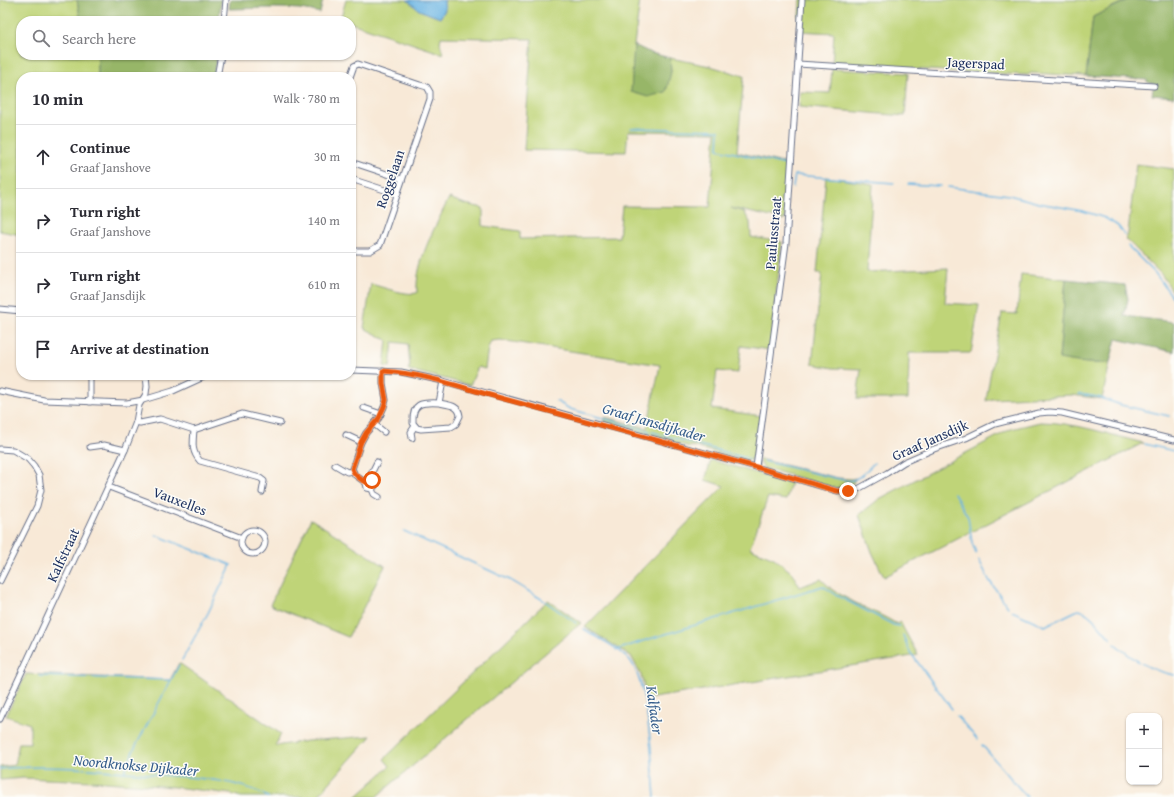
<!DOCTYPE html>
<html lang="en">
<head>
<meta charset="utf-8">
<style>
	:root { --surface:#fff; --page:#f7f7f7; --text:#2b2b33; --muted:#7c7c81; --line:#e1e1e2 }
	body { margin:0; font-family:"Gentium Book Plus",serif; background:var(--page); color:var(--text) }
	.controls { position:absolute; right:12px; bottom:12px; display:grid; overflow:hidden; border-radius:8px; box-shadow:0 1px 3px #0004 }
	.controls button { width:36px; height:36px; display:grid; place-items:center; padding:0; border:0; border-bottom:1px solid var(--line); background:var(--surface); color:var(--text); font:20px sans-serif }
	.stop { position:absolute; width:12px; height:12px; margin:-9px; border:3px solid #ea580c; border-radius:50%; background:#fff }
	.stop.end { background:#ea580c; border-color:#fff; box-shadow:0 1px 4px #0008 }
	.list { margin:0; padding:0; list-style:none }
	h2 { display:flex; justify-content:space-between; align-items:center; height:52px; margin:0; padding:0 16px; font-size:17px }
	h2 small { font-size:13px; font-weight:400; color:var(--muted) }
	.list li { display:grid; grid-template-columns:26px 1fr auto; gap:12px; align-items:center; box-sizing:border-box; height:64px; padding:0 16px; border-top:1px solid var(--line) }
	.list b { display:block; font-size:15px; white-space:nowrap }
	.list p { margin:0; font-size:13px; white-space:nowrap; color:var(--muted) }
	.list em { font-size:13px; font-style:normal; color:var(--muted) }
	.icon { flex:none; width:22px; height:22px; fill:none; stroke:currentColor; stroke-width:2; stroke-linecap:round; stroke-linejoin:round }
	.map { position:relative; flex:none; width:1174px; height:797px; overflow:hidden }
	.search { position:absolute; background:var(--surface); box-shadow:0 1px 3px #0004; left:16px; top:16px; width:340px; height:44px; display:flex; align-items:center; gap:10px; box-sizing:border-box; padding:0 14px; border-radius:16px; color:var(--muted); font-size:15px }
	.panel { position:absolute; background:var(--surface); box-shadow:0 1px 3px #0004; left:16px; top:72px; width:340px; height:308px; border-radius:16px }
	.map>svg:first-child { display:block }
	.green { fill:#bfd478; stroke:#6d826b }
	.forest { fill:#97b668; stroke:#597263 }
	.water { fill:#69b4e2; stroke:#4272a0 }
	.lines { fill:none; stroke-linecap:round; stroke-linejoin:round }
	.stream { stroke:#69b4e2; stroke-width:1.5 }
	.minor-casing { stroke:#687088; stroke-width:7 }
	.minor { stroke:#fff; stroke-width:5 }
	.route { stroke:#ea580c; stroke-width:5 }
	.labels { text-anchor:middle; dominant-baseline:central; stroke-width:3; stroke-linejoin:round; paint-order:stroke }
	.street-label { font-size:14px; fill:#1b2f5e; stroke:#fdfcf7 }
	.water-label { font-size:15px; font-style:italic; fill:#365e8c; stroke:#fdfcf7 }
</style>
</head>
<body>
<div class="map">
<svg width="1174" height="797" viewBox="0 0 1174 797">
	<rect width="100%" height="100%" fill="#fdfcf7"/>
	<filter id="ink" filterUnits="userSpaceOnUse"><feTurbulence type="fractalNoise" baseFrequency=".025" numOctaves="2"/><feDisplacementMap in="SourceGraphic" scale="8" xChannelSelector="R" yChannelSelector="G"/><feConvolveMatrix kernelMatrix="1 2 1 2 8 2 1 2 1" color-interpolation-filters="sRGB"/></filter>
	<filter id="wash" filterUnits="userSpaceOnUse"><feTurbulence type="fractalNoise" baseFrequency=".012" numOctaves="4" result="noise"/><feDisplacementMap in="SourceGraphic" scale="16" xChannelSelector="R" yChannelSelector="G"/><feGaussianBlur stdDeviation="0.9" result="paint"/><feColorMatrix in="noise" values="0 0 0 0 0 0 0 0 0 0 0 0 0 0 0 0 0 1.4 0 .05"/><feComposite in="paint" operator="in"/></filter>
	<g filter="url(#wash)">
		<rect width="100%" height="100%" fill="#f8e9d7"/>
		<g class="green">
			<polygon points="0,0 77,0 80,16 83,21 21,21 21,55 98,55 98,77 21,77 21,235 0,231"/>
			<path d="M346 0H407L419 10 440 18 445 10 444 2 445 0H640L634 45 632 92 671 72 670 58 710 66 744 76 737 152 787 164 785 220 731 208 744 212 750 222 751 237 782 242 770 350 741 346 738 373 717 371 712 409 762 416 756 456 749 461 738 460 736 458 692 446 690 447 672 442V441L605 422 604 417 647 428 660 365 500 340 491 341 488 348 485 369 478 367 470 385 409 370 408 368 410 367 408 344 393 342 390 367 384 366 387 340 364 328 371 284C382 287 407 296 417 293 415 261 436 226 449 198L465 204 483 208V226L520 231V239L619 237 622 206 710 207 716 132 628 131 626 152 524 150 532 39 441 37 440 43 443 54 351 23V21L340 20Z"/>
			<polygon points="800,0 1128,0 1093,17 1086,76 1031,73 1028,75 1005,74 832,65 834,33 798,31"/>
			<polygon points="832,69 908,73 905,116 799,107 800,92 830,93"/>
			<polygon points="1136,164 1174,169 1174,293 1161,274 1126,239 1128,233"/>
			<polygon points="826,177 873,184 867,272 948,268 945,303 979,305 971,353 909,353 908,399 857,399 861,369 833,368 812,364 822,273 817,273"/>
			<path d="M1021 274 1066 279 1059 358C1076 362 1093 365 1110 362L1102 399 1072 395 992 399 986 401 990 376 1002 313 1017 314Z"/>
			<path d="M1040 422C1074 422 1111 435 1143 443L884 577 872 552 859 515 879 499 1011 429Z"/>
			<polygon points="759,459 838,478 851,479 856,478 851,486 837,488 764,468 761,464"/>
			<path d="M711 460 791 483 786 500 768 497 750 548 774 558 792 573 800 587 821 579C840 600 873 609 897 624L900 622 918 655 647 699 641 675 631 656 585 627 724 486 705 480Z"/>
			<polygon points="311,519 385,566 348,637 270,605"/>
			<polygon points="548,600 581,623 376,797 356,797 390,766 384,759"/>
			<polygon points="179,663 281,734 275,746 307,741 371,736 317,797 241,797 231,794 174,787 92,781 23,778 0,780 0,767 15,765 19,743 30,743 30,724 6,716 26,674 170,680"/>
		</g>
		<g class="forest">
			<polygon points="77,0 221,0 219,21 84,21 80,16"/>
			<path d="M230 0H323L320 13C296 5 254 9 229 9Z"/>
			<polygon points="1128,0 1174,0 1174,97 1152,95 1154,84 1147,82 1147,80 1086,76 1093,17"/>
			<polygon points="634,45 651,53 670,58 671,72 666,92 648,97 631,92"/>
			<polygon points="98,55 217,55 213,77 98,77"/>
			<path d="M1066 279 1125 285 1128 299 1124 316 1174 322V352L1116 339 1110 362C1093 365 1076 362 1059 359Z"/>
		</g>
		<polygon class="water" points="407,0 445,0 444,2 445,10 440,18 419,10"/>
		<g class="lines">
			<g class="stream">
				<polyline points="631,128 719,130 718,149 786,165 786,185"/>
				<polyline points="908,184 940,186"/>
				<polyline points="793,187 795,175 894,183"/>
				<polyline points="948,187 1009,195 1039,203 1083,211 1105,218 1118,226 1124,234"/>
				<polyline points="1128,246 1155,273 1174,299"/>
				<polyline points="1079,394 1098,397 1121,405 1169,416"/>
				<polyline points="556,401 570,409 749,459"/>
				<polyline points="1144,444 1174,451"/>
				<path d="M763 461 848 481C859 480 866 471 874 463"/>
				<polyline points="954,493 968,517 972,543 976,553"/>
				<polyline points="404,531 510,580 543,600 576,623"/>
				<polyline points="156,535 231,565 208,613 182,660"/>
				<polyline points="979,560 989,580 1008,607"/>
				<path d="M1012 611 1045 626 1078 610C1089 610 1103 631 1111 639"/>
				<path d="M584 629C598 638 615 646 627 657 649 677 652 766 655 797"/>
				<polyline points="903,635 910,652 952,709"/>
				<path d="M1115 644C1134 660 1149 670 1174 675"/>
				<polyline points="617,650 643,641 823,586 838,596 894,625 899,626"/>
				<polyline points="39,676 171,680"/>
				<polyline points="957,716 977,739"/>
				<polyline points="982,745 1027,797"/>
				<path d="M0 769C49 764 100 770 149 774 185 777 237 778 268 797"/>
				<polyline points="124,772 131,758 132,753 179,665"/>
			</g>
		</g>
	</g>
	<g filter="url(#ink)">
		<g class="lines">
			<g class="minor-casing">
				<g id="minor">
					<polyline points="224,21 226,0"/>
					<polyline points="798,64 1154,86"/>
					<polyline points="217,77 221,55"/>
					<polyline points="350,77 354,66 358,64 420,85 427,87 430,92 430,99 380,245 370,251 351,251"/>
					<polyline points="351,162 402,179"/>
					<polyline points="351,179 397,194"/>
					<polyline points="0,309 21,311"/>
					<polyline points="351,370 401,372 443,381 756,467 837,491 858,489 887,473 904,462 934,449 966,438 995,424 1039,413 1050,412 1062,413 1174,440"/>
					<polyline points="0,391 44,400 127,403 143,400 173,391 208,375"/>
					<polyline points="90,402 90,375"/>
					<path d="M439 403C449 405 459 405 460 416L456 424 451 427 421 429 417 428 413 423C412 403 421 402 439 403L443 381"/>
					<polyline points="364,408 381,414"/>
					<polyline points="136,422 140,423 160,419 194,430 242,414 280,423"/>
					<polyline points="374,424 384,432"/>
					<path d="M194 430C193 443 191 451 200 461L260 478 264 481 262 492"/>
					<polyline points="346,435 361,442"/>
					<polyline points="412,438 411,432 415,426"/>
					<polyline points="90,447 104,445 125,450"/>
					<polyline points="0,449 13,450 28,459 34,466 39,475 41,490 37,506 0,581"/>
					<polyline points="335,465 347,472 353,471"/>
					<polyline points="756,467 786,243 802,0"/>
					<polyline points="372,480 371,474 377,462"/>
					<polyline points="366,483 368,480 372,480 375,483 375,486 372,489 367,488 366,483 355,475 352,469 361,442 366,433 379,418 384,407 386,400 383,383 383,371"/>
					<polyline points="109,487 242,538"/>
					<polyline points="372,489 374,494 379,497"/>
					<circle cx="253" cy="542" r="12"/>
					<polyline points="0,719 125,450 136,422 139,405 146,394 147,386 146,375"/>
				</g>
			</g>
			<use href="#minor" class="minor"/>
		</g>
	</g>
	<g class="lines" filter="url(#ink)">
		<path class="route" d="M372 480H368L366 482C361 480 354 475 352 469L361 442 366 433 379 418 384 407 386 400 383 383V371C419 373 452 384 486 394L756 467 837 491H848"/>
	</g>
	<g class="labels">
		<g class="street-label">
			<text transform="translate(976 63) rotate(3)">Jagerspad</text>
			<text transform="translate(390 179) rotate(-71)">Roggelaan</text>
			<text transform="translate(773 233) rotate(-85)">Paulusstraat</text>
			<text transform="translate(930 440) rotate(-24)">Graaf Jansdijk</text>
			<text transform="translate(180 501) rotate(21)">Vauxelles</text>
			<text transform="translate(63 555) rotate(-65)">Kalfstraat</text>
		</g>
		<g class="water-label">
			<text transform="translate(654 422) rotate(16)">Graaf Jansdijkader</text>
			<text transform="translate(655 710) rotate(82)">Kalfader</text>
			<text transform="translate(136 765) rotate(5)">Noordknokse Dijkader</text>
		</g>
	</g>
</svg>
<div class="controls">
<button>+</button>
<button>−</button>
</div>
<div class="stop" style="left:372px;top:480px"></div>
<div class="stop end" style="left:848px;top:491px"></div>
<div class="search"><svg class="icon" aria-label="search" viewBox="0 0 24 24"><circle cx="10" cy="10" r="6"/><path d="M15 15l6 6"/></svg>Search here</div>
<section class="panel">
<h2>10 min<small>Walk · 780 m</small></h2>
<ul class="list">
<li><svg class="icon" aria-label="ahead" viewBox="0 0 24 24"><path d="M12 20V5M6 11l6-6 6 6"/></svg><div><b>Continue</b><p>Graaf Janshove</p></div><em>30 m</em></li>
<li><svg class="icon" aria-label="right" viewBox="0 0 24 24"><path d="M7 20v-9h11M14 6l5 5-5 5"/></svg><div><b>Turn right</b><p>Graaf Janshove</p></div><em>140 m</em></li>
<li><svg class="icon" aria-label="right" viewBox="0 0 24 24"><path d="M7 20v-9h11M14 6l5 5-5 5"/></svg><div><b>Turn right</b><p>Graaf Jansdijk</p></div><em>610 m</em></li>
<li><svg class="icon" aria-label="arrive" viewBox="0 0 24 24"><path d="M6 21V4h12l-3 4 3 4H6"/></svg><div><b>Arrive at destination</b></div></li>
</ul>
</section>
</div>
</body>
</html>
